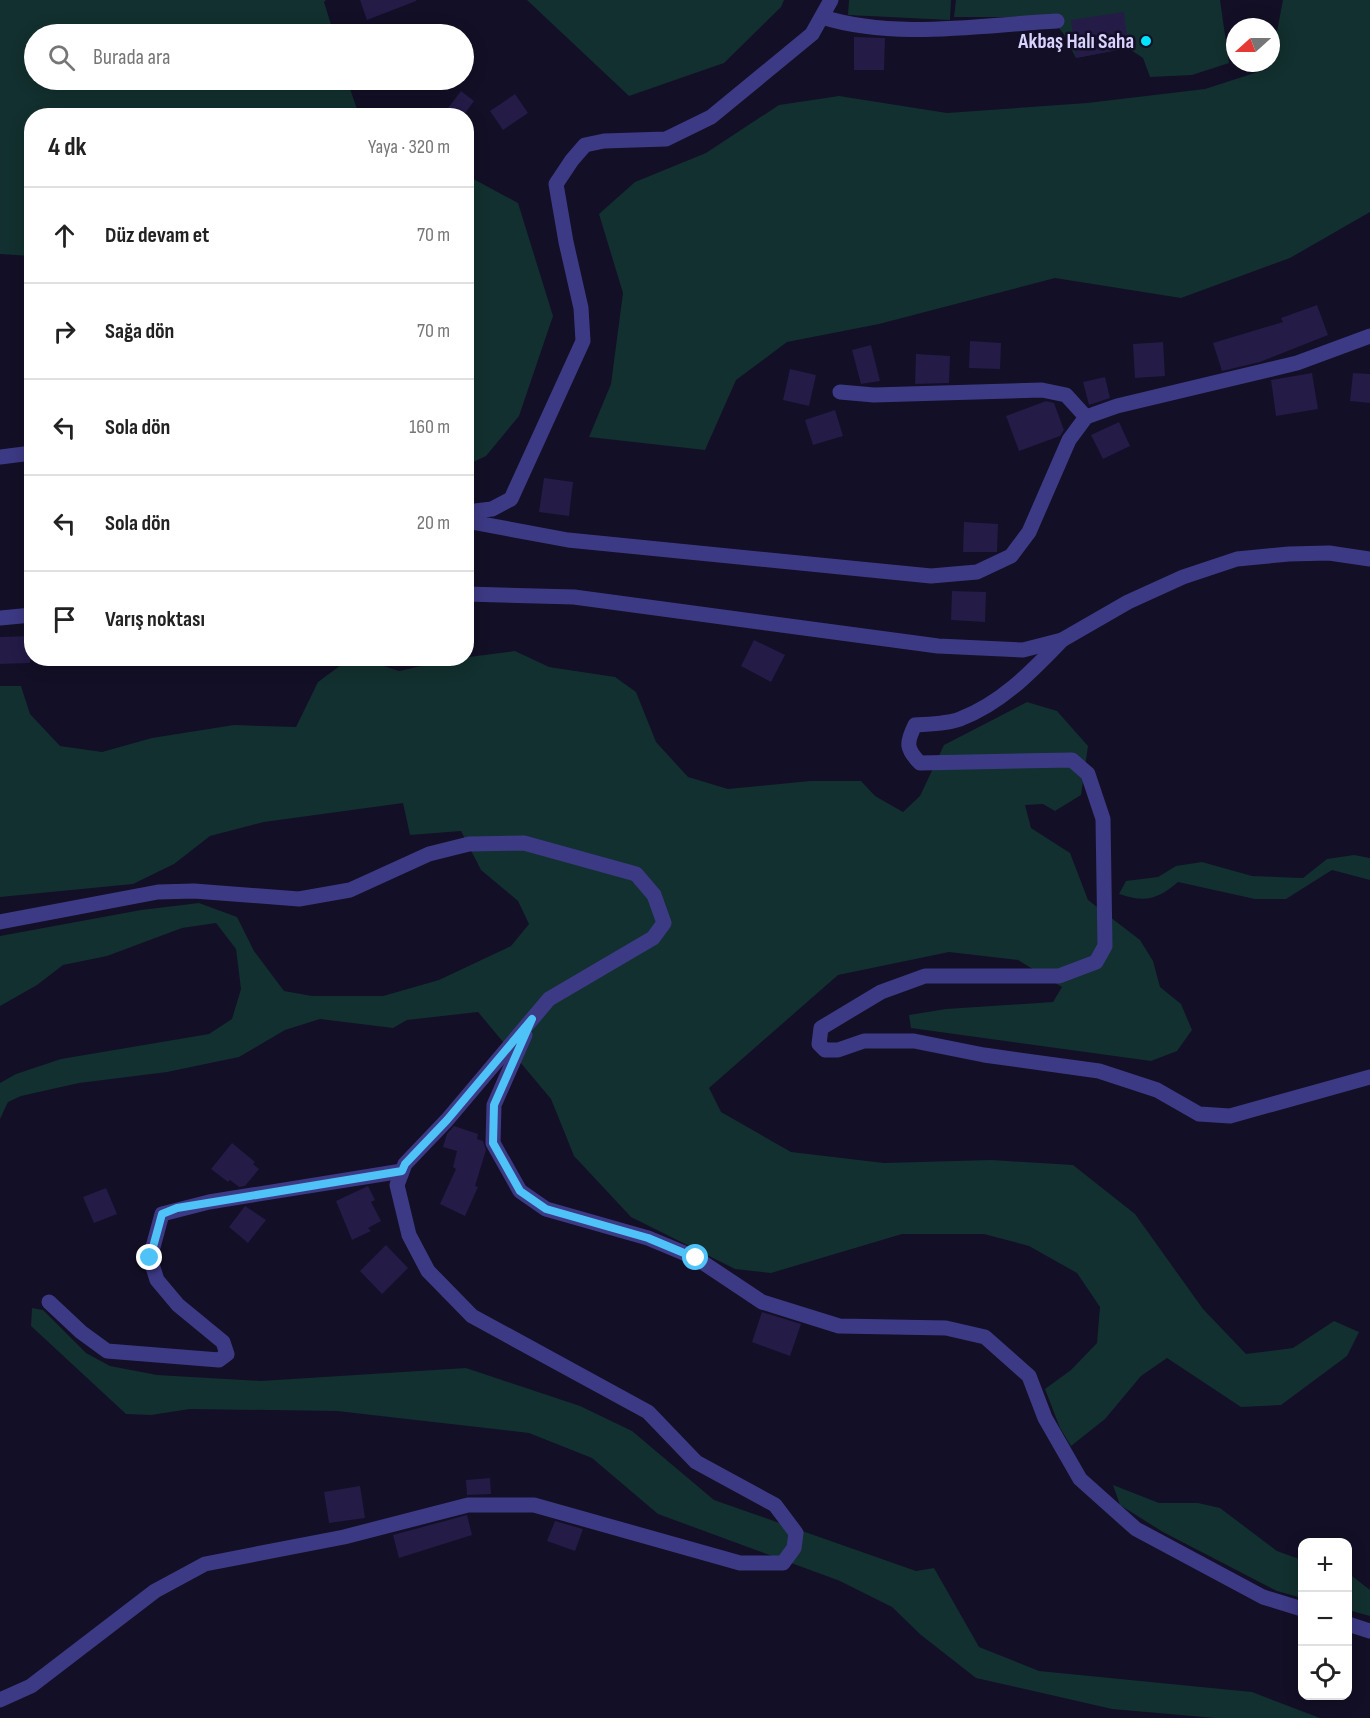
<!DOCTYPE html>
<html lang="tr">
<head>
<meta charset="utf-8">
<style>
	:root { --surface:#fff; --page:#f2f2f2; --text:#222; --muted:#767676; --line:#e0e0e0 }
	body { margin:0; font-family:"Sofia Sans Condensed",sans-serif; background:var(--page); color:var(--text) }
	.controls { position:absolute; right:18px; bottom:18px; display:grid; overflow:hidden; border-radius:12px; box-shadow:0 3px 15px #0003 }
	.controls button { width:54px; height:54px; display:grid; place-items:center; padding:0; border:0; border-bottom:2px solid var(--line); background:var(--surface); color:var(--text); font:30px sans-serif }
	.compass { position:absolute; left:1226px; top:18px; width:54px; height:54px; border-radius:50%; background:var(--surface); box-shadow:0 3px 15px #0003; rotate:249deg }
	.stop { position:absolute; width:18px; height:18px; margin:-14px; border:4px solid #4fc3f7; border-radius:50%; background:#fff }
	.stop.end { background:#4fc3f7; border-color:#fff; box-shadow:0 2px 6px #0008 }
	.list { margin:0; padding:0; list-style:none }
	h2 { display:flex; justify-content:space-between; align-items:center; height:78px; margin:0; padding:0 24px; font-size:26px }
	h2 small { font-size:20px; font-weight:400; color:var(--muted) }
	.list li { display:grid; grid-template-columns:39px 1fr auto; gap:18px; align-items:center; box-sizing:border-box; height:96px; padding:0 24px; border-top:2px solid var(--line) }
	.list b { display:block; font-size:22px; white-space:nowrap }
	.list em { font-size:20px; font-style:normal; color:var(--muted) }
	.icon { flex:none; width:33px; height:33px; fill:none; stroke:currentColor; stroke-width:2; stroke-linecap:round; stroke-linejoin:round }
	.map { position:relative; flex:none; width:1370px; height:1718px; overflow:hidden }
	.search { position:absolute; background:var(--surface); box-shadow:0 3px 15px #0003; left:24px; top:24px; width:450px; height:66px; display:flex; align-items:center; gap:15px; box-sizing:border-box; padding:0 21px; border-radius:33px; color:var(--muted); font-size:22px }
	.panel { position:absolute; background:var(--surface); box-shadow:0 3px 15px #0003; left:24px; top:108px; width:450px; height:558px; border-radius:24px }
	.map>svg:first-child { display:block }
	.green { fill:#12302f }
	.building { fill:#241b47 }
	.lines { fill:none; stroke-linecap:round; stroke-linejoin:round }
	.minor { stroke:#3d3a85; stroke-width:15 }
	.tertiary { stroke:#3d3a85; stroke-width:15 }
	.route { stroke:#4fc3f7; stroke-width:8 }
	.poi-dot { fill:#00e5ff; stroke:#130f26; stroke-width:2 }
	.labels { text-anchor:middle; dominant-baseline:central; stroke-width:5; stroke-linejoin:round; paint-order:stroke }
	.poi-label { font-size:21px; font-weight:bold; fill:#d9d4ff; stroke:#130f26; text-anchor:end }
</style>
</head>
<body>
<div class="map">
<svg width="1370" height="1718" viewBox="0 0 1370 1718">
	<rect width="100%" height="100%" fill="#130f26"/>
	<g class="green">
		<polygon points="0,0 326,0 324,2 334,34 34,34 34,80 347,80 359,115 32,116 31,256 0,254"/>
		<polygon points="527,0 784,0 781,7 724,63 629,96"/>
		<polygon points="849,0 951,0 950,20 848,15"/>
		<polygon points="956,0 1220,0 1229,63 1192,75 1150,77 1143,58 1128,48 1076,58 1063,33 1049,17 954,17"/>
		<polygon points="1283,0 1370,0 1370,212 1290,258 1181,298 1055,278 879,324 787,342 736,380 705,450 589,437 611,384 623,293 599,214 635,182 706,153 779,105 839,96 947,113 1087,103 1205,89 1267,69 1271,63"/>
		<polygon points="466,175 518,203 553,316 519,416 486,456 467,465"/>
		<polygon points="515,651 549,667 615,677 636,692 656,742 688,777 728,789 810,781 861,781 875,796 903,812 920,796 944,745 1027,702 1057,711 1088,746 1081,795 1055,811 1043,804 1025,805 1031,828 1070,853 1088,900 1140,940 1153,961 1160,987 1181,1004 1192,1030 1177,1051 1151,1061 911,1028 909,1015 946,1009 1053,1002 1062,987 1018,960 949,952 838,975 709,1088 721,1112 791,1152 884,1163 991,1160 1073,1165 1135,1214 1203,1309 1246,1354 1293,1348 1334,1321 1359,1332 1347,1356 1281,1405 1241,1407 1167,1358 1141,1376 1105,1419 1071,1446 1060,1428 1045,1389 1071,1370 1097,1343 1100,1307 1077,1273 1029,1246 984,1234 902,1234 771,1273 735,1269 631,1217 574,1156 551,1099 478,1012 407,1020 393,1028 320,1019 285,1030 239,1057 167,1072 79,1083 21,1096 8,1102 0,1119 0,1083 16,1074 61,1059 209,1034 232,1019 241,989 236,949 216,923 182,928 107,956 63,965 37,985 0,1006 0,936 141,910 199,903 237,917 254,951 284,991 312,996 383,996 439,980 511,946 529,924 518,901 481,870 461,831 410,835 403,803 264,822 210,836 174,864 133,884 0,897 0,686 21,686 30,714 60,746 102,752 152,738 234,725 296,727 318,682 349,659 362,659 399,671 453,659"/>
		<path d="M1354 855 1370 858V880L1332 870 1286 899H1255L1178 882C1158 899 1146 903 1119 894L1126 881 1158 877 1176 866 1202 862 1252 876 1303 878 1327 859Z"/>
		<polygon points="32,1308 43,1310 86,1353 110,1366 157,1375 261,1381 466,1368 580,1406 632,1431 714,1500 916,1571 934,1568 979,1647 1039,1671 1252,1692 1320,1718 1215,1718 1112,1709 976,1678 921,1635 892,1607 840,1581 658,1514 592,1458 529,1433 337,1411 190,1409 151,1415 126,1414 31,1326"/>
		<polygon points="1113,1485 1159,1503 1198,1503 1220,1508 1277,1551 1302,1560 1302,1598 1277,1591 1163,1532 1120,1505"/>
		<polygon points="1348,1573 1370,1590 1370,1616 1348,1610"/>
	</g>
	<g class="building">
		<polygon points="360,0 416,0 416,1 367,20"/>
		<polygon points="1124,12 1128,48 1076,58 1071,20"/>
		<polygon points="854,37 885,38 884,70 854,70"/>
		<polygon points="461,91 474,101 463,116 458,116 448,108"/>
		<polygon points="515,94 528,113 503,130 490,111"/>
		<polygon points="1317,305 1328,335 1260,362 1222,371 1213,343 1283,322 1281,318"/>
		<polygon points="970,341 1001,343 1000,369 969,368"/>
		<polygon points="1163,342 1165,376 1135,378 1133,344"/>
		<polygon points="871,345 880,381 861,384 852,350"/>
		<polygon points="916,354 950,356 949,383 915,384"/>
		<polygon points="790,369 816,375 809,406 783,400"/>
		<polygon points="1312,373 1318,409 1276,416 1271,380"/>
		<polygon points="1353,373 1370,374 1370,403 1350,401"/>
		<polygon points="1105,377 1110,398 1089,405 1083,382"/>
		<polygon points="1046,401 1054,403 1064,430 1060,436 1019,451 1006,416"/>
		<polygon points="835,410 843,436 813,445 805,420"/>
		<polygon points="1119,422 1130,446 1103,459 1091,435"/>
		<polygon points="544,478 573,482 569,516 539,512"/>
		<polygon points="964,522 998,524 997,552 963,552"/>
		<polygon points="952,591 986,592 985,622 951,620"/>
		<polygon points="32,636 30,663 0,664 0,637"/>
		<polygon points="754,640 785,655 771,682 741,666"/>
		<polygon points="454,1126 478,1134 477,1139 483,1141 486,1150 475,1186 478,1187 465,1216 440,1204 456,1169 453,1167 457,1151 443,1147 447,1134"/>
		<polygon points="232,1143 255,1162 253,1164 259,1169 245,1186 239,1187 230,1180 228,1182 211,1169"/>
		<polygon points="368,1186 375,1200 371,1202 381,1221 368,1228 371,1231 352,1240 336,1201"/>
		<polygon points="106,1188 117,1214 94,1223 83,1197"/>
		<polygon points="245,1206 266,1220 248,1243 229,1227"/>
		<polygon points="386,1245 408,1268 382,1294 360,1271"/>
		<polygon points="762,1312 801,1324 790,1356 752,1342"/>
		<polygon points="490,1478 491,1494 467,1495 466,1480"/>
		<polygon points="360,1486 365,1518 329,1523 324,1492"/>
		<polygon points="467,1515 472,1535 399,1558 393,1535"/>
		<polygon points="555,1521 583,1529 575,1551 547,1541"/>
	</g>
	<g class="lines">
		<g class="minor">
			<path d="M822 17C896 40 980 25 1057 21"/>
			<polyline points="840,392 874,395 1042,390 1066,395 1086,417"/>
			<polyline points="0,457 32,453"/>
			<polyline points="466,512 492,509 511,499 583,341 581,308 566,242 556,184 572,160 585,145 604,141 666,139 711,117 812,34 831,0"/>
			<polyline points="466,521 568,540 931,576 977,572 1011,556 1029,532 1069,440 1086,417 1117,406 1297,363 1370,336"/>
			<path d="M1062 640C1032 671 1002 703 960 719 947 724 929 724 915 725 906 743 906 749 920 763L1072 760 1088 774 1103 819 1105 946 1096 962 1059 976H925L881 992 821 1028 819 1044 825 1050H838L864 1041H914L984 1055 1099 1071 1157 1090 1199 1114 1230 1116 1370 1077"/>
			<polyline points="0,922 158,892 194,891 299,899 350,890 429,854 469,844 524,843 636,874 654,895 664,923 653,938 549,999 447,1120 405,1164 397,1185 409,1235 428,1271 472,1316 648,1412 696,1462 775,1505 796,1533 794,1548 783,1563 740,1563 534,1505 468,1505 344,1537 205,1564 155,1591 31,1686 0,1700"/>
			<polyline points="525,1035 494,1105 493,1143 520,1191 546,1209 648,1238 696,1258 762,1302 839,1326 946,1328 985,1337 1029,1376 1045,1418 1080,1479 1136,1529 1263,1597 1302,1609"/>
			<polyline points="49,1302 81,1332 107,1351 219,1360 227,1354 223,1342 178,1305 157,1280 150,1258 162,1214 209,1202 402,1171"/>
			<polyline points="1348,1624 1370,1631"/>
		</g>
		<g class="tertiary">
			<polyline points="466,594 574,597 938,646 1023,650 1062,640 1128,602 1183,577 1237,559 1289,554 1329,553 1370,559"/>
			<polyline points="0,618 32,615"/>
		</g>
	</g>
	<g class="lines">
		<polyline class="route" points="150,1258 162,1214 177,1208 402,1171 405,1164 447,1120 532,1019 494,1105 493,1143 520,1191 546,1209 648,1238 696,1258"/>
	</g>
	<circle class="poi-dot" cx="1146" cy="41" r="6"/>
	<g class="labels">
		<g class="poi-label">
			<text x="1134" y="41">Akbaş Halı Saha</text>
		</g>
	</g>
</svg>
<div class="controls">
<button>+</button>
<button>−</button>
<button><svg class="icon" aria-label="locate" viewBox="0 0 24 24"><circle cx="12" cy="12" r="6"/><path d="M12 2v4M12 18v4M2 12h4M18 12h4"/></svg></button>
</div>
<svg class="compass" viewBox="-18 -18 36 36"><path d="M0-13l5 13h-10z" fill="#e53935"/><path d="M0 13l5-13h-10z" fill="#767676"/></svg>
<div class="stop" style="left:696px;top:1258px"></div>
<div class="stop end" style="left:150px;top:1258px"></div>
<div class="search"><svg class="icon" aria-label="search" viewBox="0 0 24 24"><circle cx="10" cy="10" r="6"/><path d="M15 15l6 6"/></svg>Burada ara</div>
<section class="panel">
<h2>4 dk<small>Yaya · 320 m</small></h2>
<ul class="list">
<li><svg class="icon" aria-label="ahead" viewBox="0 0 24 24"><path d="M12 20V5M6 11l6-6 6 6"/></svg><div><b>Düz devam et</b></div><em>70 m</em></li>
<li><svg class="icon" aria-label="right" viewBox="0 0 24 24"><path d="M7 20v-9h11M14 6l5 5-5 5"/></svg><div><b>Sağa dön</b></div><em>70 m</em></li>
<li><svg class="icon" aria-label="left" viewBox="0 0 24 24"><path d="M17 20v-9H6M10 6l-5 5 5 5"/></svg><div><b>Sola dön</b></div><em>160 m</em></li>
<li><svg class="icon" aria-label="left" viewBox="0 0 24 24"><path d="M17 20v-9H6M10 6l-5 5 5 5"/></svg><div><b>Sola dön</b></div><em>20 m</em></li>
<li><svg class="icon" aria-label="arrive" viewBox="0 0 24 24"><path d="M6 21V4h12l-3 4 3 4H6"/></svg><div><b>Varış noktası</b></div></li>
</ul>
</section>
</div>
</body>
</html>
